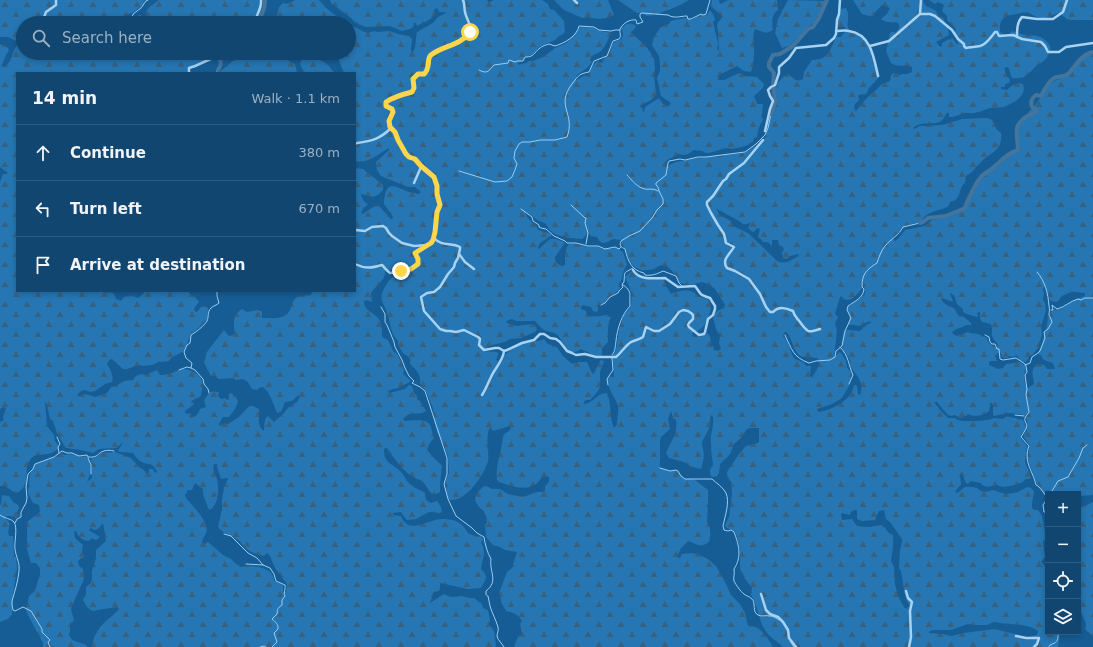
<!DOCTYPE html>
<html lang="en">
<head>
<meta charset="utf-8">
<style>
	:root { --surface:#104670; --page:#194d75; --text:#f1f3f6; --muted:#9cb1c3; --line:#305e83 }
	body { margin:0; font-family:"DejaVu Sans",sans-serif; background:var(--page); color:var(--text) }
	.controls { position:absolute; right:12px; bottom:12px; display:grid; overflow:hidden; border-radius:0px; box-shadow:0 2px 6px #0003 }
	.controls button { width:36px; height:36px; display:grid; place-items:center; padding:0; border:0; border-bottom:1px solid var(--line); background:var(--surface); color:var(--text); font:20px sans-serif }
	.stop { position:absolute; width:12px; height:12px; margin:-9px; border:3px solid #ffd54a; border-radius:50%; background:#fff }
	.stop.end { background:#ffd54a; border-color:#fff; box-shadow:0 1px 4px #0008 }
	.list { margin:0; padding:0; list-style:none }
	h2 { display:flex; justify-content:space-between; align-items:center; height:52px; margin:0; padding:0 16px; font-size:17px }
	h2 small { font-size:13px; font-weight:400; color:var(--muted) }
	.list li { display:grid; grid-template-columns:26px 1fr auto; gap:12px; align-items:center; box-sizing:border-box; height:56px; padding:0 16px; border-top:1px solid var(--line) }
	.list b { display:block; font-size:15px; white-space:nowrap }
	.list em { font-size:13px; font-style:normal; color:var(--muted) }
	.icon { flex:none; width:22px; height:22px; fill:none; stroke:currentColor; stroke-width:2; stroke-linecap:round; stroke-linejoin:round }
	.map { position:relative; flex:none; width:1093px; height:647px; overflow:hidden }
	.search { position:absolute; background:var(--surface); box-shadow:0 2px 6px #0003; left:16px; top:16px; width:340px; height:44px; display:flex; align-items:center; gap:10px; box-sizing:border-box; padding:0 14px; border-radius:22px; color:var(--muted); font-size:15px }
	.panel { position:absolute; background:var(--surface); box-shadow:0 2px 6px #0003; left:16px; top:72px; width:340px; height:220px; border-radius:0px }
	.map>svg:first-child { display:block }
	.forest { fill:url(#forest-firs); fill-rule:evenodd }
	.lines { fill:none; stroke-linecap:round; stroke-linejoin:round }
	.stream { stroke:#99cef4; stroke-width:1 }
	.river { stroke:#43759d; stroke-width:4 }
	.street { stroke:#a7d2f1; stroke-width:2.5 }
	.route { stroke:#ffd54a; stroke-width:5 }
</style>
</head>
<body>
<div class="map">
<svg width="1093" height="647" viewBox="0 0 1093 647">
	<defs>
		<pattern id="forest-firs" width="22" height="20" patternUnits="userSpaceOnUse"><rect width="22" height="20" fill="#2576b2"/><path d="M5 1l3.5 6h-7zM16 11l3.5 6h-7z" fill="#38617f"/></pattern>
	</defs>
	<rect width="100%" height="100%" fill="#165d95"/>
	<g class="forest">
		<polygon points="0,0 146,0 144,1 143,5 132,13 123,16 103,18 89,23 81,22 74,23 23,23 23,41 21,40 16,41 8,37 0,37"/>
		<path d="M159 0H262C263 8 259 15 258 23H112C121 19 131 19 140 15H141L146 23 148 22C144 7 148 9 159 0Z"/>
		<path d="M295 0H319L326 8 335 15 348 21 353 27 357 28 364 32 368 33 374 31 378 32 389 31 398 34 409 36 412 39 411 49 412 53 413 52C417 46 415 39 417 32L433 23 438 17 446 13 445 12H439L437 8 434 10 435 13C432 21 423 22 417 26L416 23H414L413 27 410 29 402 31 390 26 366 27 356 23 351 18 331 3 330 0H487L488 2H490L494 0H542L548 4 550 9 554 10 564 21 565 32 563 34 559 36 555 40 539 47 532 55 528 56H525L523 60 518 63V65L526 63 529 61C539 61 548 54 555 48 559 46 563 45 567 42 572 38 576 32 580 27L594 28 597 30 611 33C610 36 604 48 602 50 597 55 592 53 590 60L592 62 587 68 577 75 576 80 586 75H589L591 68 597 61 602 63 605 57 608 55 614 42 622 39 623 33 621 28C626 23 629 23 635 25L636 27 631 32 643 44 645 45 650 52 654 59 655 69 654 75 656 95 651 100 640 106 643 109V112H644L645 107 659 98 663 104 669 106 671 103 665 99 661 96 657 78 660 71V63L659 56 652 45 653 40 655 35 661 27 665 25 669 24 671 21 674 20 686 18 688 19 692 20 699 15H707L710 10 713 14 715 20 713 22 718 43 717 49 719 51 718 31 717 26 718 22 721 19 722 16 711 6 712 0H719V2L721 4 728 0H777L778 10C771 15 772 22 773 30L766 33 755 29C752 36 754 42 754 49 754 57 754 65 751 72L744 71 737 66 719 75 718 80H724L737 74 741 73 745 76 757 77 764 84 763 88 754 96 757 104H763L762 117 763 120C759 125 758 131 757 137L754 138 753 142 750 143 748 145 742 147 732 149 726 148 709 153H706L702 151 694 150 688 154 684 155 678 154 676 156 671 158 666 161 667 166 676 162 697 158 744 153 758 144 763 142 766 135 770 114 775 104 774 87 784 76 788 74C793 78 796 83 803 79L804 72 812 60C829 60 830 50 836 37H841L845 32V27H837L840 9 846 8C851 17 845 24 849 30 852 34 859 35 863 38 870 44 877 67 880 76L869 88 866 94 858 95 859 100C855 104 853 105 855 110L856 111 865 100 879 87 882 84 890 81 891 75 894 73 900 75 903 74H908L912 72V67C905 64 898 68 891 63L886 51 890 33 892 32C897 32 900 30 899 24L896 22C892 23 884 22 881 19L887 14 890 8 882 5 876 11 873 17 862 14 853 0H923L925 5 936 11 938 15 943 18 948 28V29L949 35 936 42 940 47 942 46V43L949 39 951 40 952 38 958 45V42L954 34 956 29 947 20V16L942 11 944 5 938 2 935 4 929 0H1093V20H1071L1067 19 1059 13C1053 14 1050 18 1044 18 1037 18 1035 16 1029 13 1025 12 1021 13 1016 14 1004 16 999 18 1000 32L1003 34H1009L1012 31C1017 33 1022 35 1028 35 1031 36 1034 35 1037 36 1042 37 1045 40 1048 43 1055 52 1046 59 1039 65L1038 64C1029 73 1026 80 1012 78 1010 74 1010 70 1008 67L1004 68 1007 77 1009 78 1010 80 1009 83 1005 84V87H1001V89L1007 90C1012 85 1016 82 1023 84 1026 93 1020 99 1012 103 1009 104 1007 106 1004 107 1000 108 995 107 991 108 985 109 979 113 973 113 970 114 967 112 964 113 959 115 955 117 949 117V113H947C945 115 944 119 941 121 935 126 922 120 913 128L914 129 920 126 943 125 962 119 988 118 992 120 997 130 1001 133C1003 151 991 152 981 162 978 165 975 168 973 171 971 173 969 174 967 175 965 177 966 178 965 181 964 186 965 182 962 186 959 193 959 201 950 202L949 206C938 212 927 210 921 222L912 224 902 228 893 238 894 240 895 241 898 239 905 230 925 226 932 220 949 217 966 208 969 199 980 178 1007 156 1015 152 1018 145 1016 125 1021 119 1034 107 1049 85 1054 81 1065 77 1085 57 1093 53V495L1078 496V494H1048V498L1037 484 1029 463 1028 458 1030 445 1024 437V435L1027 431 1028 425 1026 416 1020 414 1008 413 994 416 993 415V405L992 403H990C990 406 990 410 988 412 983 416 973 417 968 414L966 416 960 418 955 415 951 416 948 415 937 402H934L940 410 948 418H955L958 420 962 421H978L988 420 994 418 1003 419 1007 416 1014 418H1016L1019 420 1022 419C1025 422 1026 426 1026 430 1015 439 1023 438 1027 447L1025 462 1031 477 1029 479H1026L1024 480 1023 482C1017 485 1003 489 997 485L987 487 982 485 981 483 970 481 968 484 966 483 961 472 960 476 961 484 955 492 957 493 965 487H972L977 488 981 491 985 492 993 490 1005 494 1013 493 1018 492 1027 487 1031 488 1034 491 1032 503V508L1034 510H1038L1042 516 1046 538 1043 542 1045 557 1041 562 1046 567V576L1048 577V632H1062L1060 634 1058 647H783C777 641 769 637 765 630 758 619 758 606 751 595L752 588 743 576 740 568V550L737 536 734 531 727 528 725 526 726 523 729 517 732 494 731 482 727 475V472L739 454 746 446 758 443 759 441V428H751L747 429 741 438 734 444 730 454 720 464 719 473 717 476 713 477 711 476C709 471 710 469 713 465 712 455 710 446 711 436 712 429 714 423 713 417L711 415C709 419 711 421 710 425 709 431 703 438 702 443 702 446 703 447 703 449 705 456 703 462 701 469L689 466 684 462 669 458 666 453 667 451C672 439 678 433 676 420L673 418 671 411 668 419 670 429 661 437 660 441V468L669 471 676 470 683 478 685 479H691L695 480 708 490V504L707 522C711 528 711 535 709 542 701 548 698 545 689 541L681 548 677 557 680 558 682 554 691 553 698 554 708 559 716 566 725 582 731 595 740 604 745 613 748 626C759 624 768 638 773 647H514L518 637 522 634 520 624 522 621C518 614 514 613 506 611L502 604 499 593 507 572 512 568 517 552 505 550 500 547 493 545 486 537 485 525 487 522C487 519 486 515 484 512 483 510 482 510 480 508 471 498 476 494 484 486H487L492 489H500L508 494 518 496H526L537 492H542L545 491V486C548 484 550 481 549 477L546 476 542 477C532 494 514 487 499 482L497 480C495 465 502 451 503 436 505 432 509 433 511 428L510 426 493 431 490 427C487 432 487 445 488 452 488 455 489 457 488 461 485 474 463 506 448 499L445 482 449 473 448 456 442 441 437 432 434 421 433 408 426 391 420 384C422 376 416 369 410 364 411 357 409 357 404 354 402 352 400 348 398 345V341C397 339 394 337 393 334 390 328 390 322 388 316 387 311 384 306 382 301 379 291 390 279 397 272V270L395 269 388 271 386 268H384C389 278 376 285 371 293L372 302 367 300 364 301C363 311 376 313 380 321 382 325 382 332 382 337L388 340 393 351 397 354 399 358 401 361 404 371 403 374 411 381C407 383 403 386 398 388 394 389 392 389 388 391L389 393 405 389 409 385 412 386 414 393 417 396V399L420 401 426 411C417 417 409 409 403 420L405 421C412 421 426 418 430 425 432 429 432 434 434 438 430 442 429 445 427 449 429 454 438 461 442 466L440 483V492L436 494H432C428 490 426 485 422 481 419 479 416 479 413 477 404 472 393 457 387 448H386L384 449C383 464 394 464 402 473 405 477 407 482 411 485 416 489 421 490 425 493 426 500 424 499 431 503L437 501 441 507 442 512 440 513 429 512 416 519 407 520 405 518 401 512 393 513V515L401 516C408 536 429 519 442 519 449 519 458 520 463 526 465 528 466 531 468 533 472 536 477 536 481 536L483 539 481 543C487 552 482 559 481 569 489 577 486 579 481 588L468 589 440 583V588L439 591 434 592 430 603 444 594C453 599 452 596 460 596 465 596 469 599 474 598L482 604 483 608 488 610 490 621 489 624 494 631 496 646 495 647H92C93 636 99 627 107 620 112 616 115 614 119 609L117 607 92 611 87 607 83 600 86 594V587L91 583 92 579V571L96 558V550L106 541 103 523 98 529 94 530 91 528 89 530 100 537 96 540 92 538 89 541C83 541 78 537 76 531H74L75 538 83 545 82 551 85 557 81 558 78 561 79 566 83 569 84 579 72 606 71 610 74 620 70 625V631L69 635 72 640 86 645 87 647H43V643L28 615 26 610 29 596 35 591 40 574V568L36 563H31L27 549V523L28 521 40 512 39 505 33 503 28 493 30 473 35 464 56 457 60 454 62 453 64 455C71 453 78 456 86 456 92 464 91 474 87 482L92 478 91 459 97 457 102 453 115 452 131 458 139 467 145 471 146 474 149 472V469H153L155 473 157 472C153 461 147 466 140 461 137 459 135 456 133 453L121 452 118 451 123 442 116 448 99 449 93 453 81 450 66 448 64 445 57 433 53 421 50 419 47 405 45 401 47 426 54 435 55 441 58 445V449C55 451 51 454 47 454 40 456 34 453 30 460 22 471 33 484 17 493 10 491 7 485 0 486V422L4 420 3 417 6 408 4 407 0 409V182L3 174H7L8 173 0 167V45C4 44 7 46 9 50L5 57 2 65 3 67C13 64 12 49 17 46 19 45 21 44 23 43V53H105L108 59 110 53H222L189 67 188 73H17V291H105L106 293 110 292 114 294 116 299 121 301C125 294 132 295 138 298L144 293V291H189V293L195 297 199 302 195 307 194 310 196 312H197L201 307 204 306 208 308 207 319 201 326 191 334 184 351 171 358 169 361 159 362 152 365 143 366 139 365 127 369H123L112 359 109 360 107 364C110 369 114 376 112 382L105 384 95 391 90 392C85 389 81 390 77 395L78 396 85 394 96 397 107 393 112 386H116L124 381 133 380 136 376 141 374 146 375 157 370 160 375C177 375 181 362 198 375 205 381 202 388 201 396L191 401 192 403 194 402 193 405 185 411 186 414 192 413 190 416 191 418 197 415 200 409 206 407 204 400C209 393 210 390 219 392L218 396 221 399 225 398 227 400 229 399V394L231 393 236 397 238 402 235 409 229 417H223L219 424 220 426 225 423 228 424 239 417 249 406H253L259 409C260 418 256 425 264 431 265 426 263 420 268 416L274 422 283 414 288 408 297 402 300 396 299 395 292 401 285 402 281 412 277 413C276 410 270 395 268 392 267 391 265 389 263 387L259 388 257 390 252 389 248 382 243 379 235 380 234 378 219 379 214 376H211L204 363 207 352 220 335 224 330 229 336 233 335 235 333C233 323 233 314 242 309L247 312 258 310 259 311H262V318C271 318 283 320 289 312 292 308 291 302 296 298 300 295 306 296 311 295L312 292 310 291H355V168L363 169 383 185V190L378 195 372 197 361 194 363 200 368 205 363 208 361 213 363 214 370 209 378 205 391 219H393L391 214 384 204C384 199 385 191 388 188 393 183 404 191 409 192 413 193 415 193 419 194L421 192 415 187H408L381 176 377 170 376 162 389 150V148C379 154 367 164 355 161V73H344L338 58 334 53H349V23H275L279 7 283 3 287 4ZM716 209C724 212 731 217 739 221 741 222 742 224 744 224 746 225 749 223 751 222L748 228 753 232 755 231 757 228 760 229 758 237 762 240 763 242H768L772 246V240H778L779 245 783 247 784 249 782 253 783 258 787 259 790 256 798 254 799 256C791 260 786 265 777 261L748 233 733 226 731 221 720 215ZM525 212C533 215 536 221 545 223 548 226 548 229 551 231 559 238 572 238 582 239L586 235 589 234 591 236 597 237C602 248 607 241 614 239 615 239 619 240 621 240 621 246 624 246 626 251 629 257 628 260 633 265 638 271 646 271 654 269 656 268 657 267 659 266 668 262 677 276 679 283L690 285 702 282 708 284 715 289 724 303 725 305 724 308 717 311 714 315 713 318 716 329 720 336 719 343 721 349 718 351 714 350 713 346H710C711 340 712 337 707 333L705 335C701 335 696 337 693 337L692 333C695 331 700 330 703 327 707 321 714 307 709 301 706 297 701 298 698 296 696 295 695 293 693 292 687 289 677 291 671 294L666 286 664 279C652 278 641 282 632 271L625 277 632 293 631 306 624 315 619 330 616 350 613 355V359L614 377 609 376C605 386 615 396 618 406 619 410 617 420 617 425L614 428C609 417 612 404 607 393 596 393 594 403 584 404V402L586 400H590C602 387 600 390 600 374 600 370 603 365 604 361L601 360C597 364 597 370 593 374 591 372 589 366 587 362H578L573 364C566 360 561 354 557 347L548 344 544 339C539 342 531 341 525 343 514 347 506 353 498 361L496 360 499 354 497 352 483 351 486 348 492 345 505 342 510 339 521 338 535 332 537 330 535 325 533 324 517 326 507 323 506 322 508 320 512 319 516 321H535C538 324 541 328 544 330 548 332 553 332 556 334 566 341 565 360 581 349 587 352 593 355 599 357L602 355V348L608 342C608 334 607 324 611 317L607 315C599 316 595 318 587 315L586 311 581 309V307L583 305 591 307 593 311 596 312 598 311V305L604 303 610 296 618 291 620 288 619 284 621 281 624 270 627 264 623 252 617 248 603 249 598 247H588L576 244H569L567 247 565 254V265L562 266C557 264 555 262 555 257L564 244V242L556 239H550L539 249 538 248 540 243 552 235C546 231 544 233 539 230 535 228 539 229 535 225 531 220 528 221 525 212ZM861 283H862C864 287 865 289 865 294 862 297 848 305 848 308 847 315 852 314 848 324L849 325C853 324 857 326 861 326L863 324 870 321 871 323 864 326C860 336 852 327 844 331L841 346C843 351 848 355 850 360 851 363 850 366 852 369 859 378 864 383 860 395L858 394 857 386 855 385H854C851 401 832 410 818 412L817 409 832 404 842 398 849 386 852 375 850 371 847 368 846 361 841 353 839 352 836 356H834L835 349 837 330 835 323 838 317 835 314 840 297 841 296C848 306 857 295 862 288ZM1045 287 1048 296 1051 301C1060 303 1057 301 1062 296 1064 295 1069 293 1071 292 1075 291 1080 293 1085 293V295L1083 297 1078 298 1060 309 1053 310 1051 312 1048 316 1047 326 1044 335 1042 345 1038 352V354L1041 355C1043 361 1047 361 1053 363L1055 369H1047L1044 365 1037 364C1029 372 1034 375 1034 384L1028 388 1026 386C1025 383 1024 379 1024 375 1026 368 1027 366 1019 362L1015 363 1006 364 1003 368 998 369 989 365V362L991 361H997L995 356C997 353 998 352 1001 353L1002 357 1005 358H1007L1009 356 1014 357 1016 355 1018 356 1019 360 1024 362 1027 361 1029 356 1032 355 1038 348 1042 334 1041 326 1046 311 1045 303 1043 300 1044 293 1043 290V288ZM950 293 954 295 957 304 963 309V312L967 314 977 317 978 316 977 313 980 312V318L982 322 991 324C994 333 988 335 998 344L997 347H995L988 342 987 338 978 334 970 333 968 332 957 336 953 334 952 332C956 328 962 328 966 325H971V323L964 317 958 315 954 308C949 306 942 304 941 298 946 298 949 302 953 301L950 294ZM786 332C792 337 792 347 798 354 803 361 822 353 819 364 818 369 814 373 812 378L810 375 811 366H806C804 360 797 362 793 357L786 339 783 336 784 333ZM214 464H217C217 470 220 474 221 479L227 478 228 479 224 487 222 500V509L218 527C221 533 232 535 238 540 242 542 243 547 247 549 251 553 259 555 264 556L267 553 270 556 275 568 287 584V588L285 593 283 592V585L274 581C274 579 273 576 272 574 268 567 249 564 241 567L235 563 231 559 223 555 208 542 205 544 202 542 204 537 207 531C206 518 194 508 186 498L185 495 188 490H192L195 483 203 489C202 496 207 502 208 508L210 510C219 504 219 488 217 479 215 473 212 470 214 464ZM854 510H857V519L862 521 875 520 879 511 884 510 886 519 890 522 902 539V542L900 550 899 568 901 571 905 596 909 606 907 609 904 607 898 596 895 585 894 567 891 561C892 553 894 544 893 535 886 533 887 527 881 525L869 527 857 526 852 519 842 520 841 513 850 515 851 512ZM994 622C1007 625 1028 623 1038 631L1037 635 1028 637 994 629 964 633 951 636 943 634 929 633 930 631 934 630H951L968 624 975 625H987Z"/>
		<polygon points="554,0 608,0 614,15 606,18 598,19 587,17 583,18 580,17 564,10"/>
		<polygon points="618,0 689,0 684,3 671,9 662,12 658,15 647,16 641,13 637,13"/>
		<polygon points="788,0 825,1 824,4 814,23 808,27 794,43 789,46 782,48 775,33 778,19"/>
		<path d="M248 53H275C282 60 288 59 295 64L297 73H218L233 61 240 59 246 55Z"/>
		<path d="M307 58C318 57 329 63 334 73H305C301 67 296 60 307 58Z"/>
		<polygon points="2,495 9,496 13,502 18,505 19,508 17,513 20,515 16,518 12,516 7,516 5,518 10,523 8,532 9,536 13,536 14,555 16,557 17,569 13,594 12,614 8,619 0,622 0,505 1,504"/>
		<polygon points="1093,502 1093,636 1085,629 1086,624 1078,604 1078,507 1087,505"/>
	</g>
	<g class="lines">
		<g class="stream">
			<polyline points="260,21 262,23 274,23"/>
			<polyline points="112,23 131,17 133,15 133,14 141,8 146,1 148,0"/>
			<polyline points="279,53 284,54 288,57 291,57 292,55 298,53"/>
			<path d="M479 70C488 75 489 70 494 65L508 63 509 60 515 62 517 61H523L525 57C535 57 533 53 540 48 542 46 546 45 549 44L555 46C565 43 577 36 579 26L594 27 599 30 611 31 615 30H620"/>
			<polyline points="216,73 218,70"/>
			<path d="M459 171 495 182 507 181 512 177 515 170 517 164 514 158 515 151 519 144 522 142H530L540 140H555L567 137C576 114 555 106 572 84 579 75 579 74 589 72L594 61 607 56 613 41C615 40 617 40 619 39 622 36 619 32 620 29 623 23 630 19 636 20L637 24 643 22 640 17V14L642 13 668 15C675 19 680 16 687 16L688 19H691L701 14 703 15 706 14 710 0"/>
			<path d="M627 175C631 179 636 186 642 188 648 191 652 187 658 191"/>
			<polyline points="571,205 585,218 586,218 585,223 588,233 586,244"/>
			<polyline points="521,209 532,217 533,221 539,225 539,227 541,228 546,229 554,236 565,241 567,243 576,243 588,246 598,246 605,249 615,247 619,249 621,247"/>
			<path d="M682 286 679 283 676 276 663 271C657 274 652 276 645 275L644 273C631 270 628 261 625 249 621 247 619 246 621 241L629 236 640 231 652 218 657 210 663 204V199L659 191 658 187 656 185V183L666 175 668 163 669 161 680 159 685 160 698 157H706L745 152 756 144 765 135 768 128 771 114"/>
			<polyline points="601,305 605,303 610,297 618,293 619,291 623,287 622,285"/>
			<path d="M381 307 385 314V322L387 325 394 342 395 347 402 360 405 368 409 376 414 381 412 383 420 387 425 391 447 458V474L444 484 448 499 456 516 472 528 477 533 484 537C485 544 487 552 491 559 489 572 499 581 486 591V594C486 595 487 596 488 596 489 599 489 603 490 606 492 613 496 620 498 627 499 631 497 633 497 636 498 641 502 643 504 647"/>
			<path d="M1051 310H1053L1052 305 1057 309C1065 307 1070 301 1078 299L1081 300 1085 298H1093"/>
			<path d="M785 335C792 350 793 357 809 363L816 361 830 360 835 357 836 351 842 346 845 331 851 318 847 310 848 306C855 301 863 298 864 289L862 287C862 274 866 270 877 263 879 257 881 251 885 246 891 239 899 235 903 227L920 223"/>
			<path d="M985 335 989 337 990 342 992 344H995L997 349H999L1000 359 1003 360 1016 358 1025 364 1026 366 1027 372 1025 375 1027 389 1026 395 1029 412C1025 418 1023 418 1027 425L1026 429 1021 437 1029 446C1023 462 1033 471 1036 485L1038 486C1041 489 1046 495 1047 499L1043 505 1044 512H1046L1048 518"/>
			<path d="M840 347C849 356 848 364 853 375L849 384"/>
			<path d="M612 355C616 350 615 346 616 341 617 329 622 314 630 306 629 293 633 292 622 284L624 282C625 270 623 274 633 268"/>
			<path d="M1025 365 1030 363 1032 357 1038 353 1040 351 1045 338 1044 332 1048 329 1052 322C1051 319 1050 317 1049 315 1049 312 1050 309 1049 306 1048 293 1045 281 1037 272"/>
			<polyline points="179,370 187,367 191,368"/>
			<polyline points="608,385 607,379 613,370 612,358"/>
			<path d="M209 393 208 389 204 384 203 379 195 370 191 368 192 363 186 358 184 352 187 345 190 343 191 335C196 332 204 326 207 321 209 317 207 312 211 308 213 306 217 305 219 303L217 296V291"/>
			<polyline points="1015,415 1024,416"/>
			<polyline points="57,437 60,444 58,447 59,453"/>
			<polyline points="88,458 91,465 91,474"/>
			<path d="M660 468 670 471 676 470 678 471 681 476 685 479H712C716 483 723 487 726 493 730 502 725 516 723 526L724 530 728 531 731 530 734 532C739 545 742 557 734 569 735 574 733 577 734 581 736 585 741 592 744 594 746 596 749 596 752 599 756 603 752 612 758 615 761 617 767 615 770 616 773 616 776 618 779 620"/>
			<polyline points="1045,493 1052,491 1058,481 1068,477 1079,458 1083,448 1087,445"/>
			<path d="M0 515C3 518 12 519 14 522 18 528 14 542 15 549 16 557 20 563 19 571 18 581 15 591 12 601V605L13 610 15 611 23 607 31 611 42 629V632L50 640 48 642 50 647"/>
			<path d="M15 523 17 519 21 517V512L26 503 27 498 26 487 28 474 33 469 35 464 54 457 62 451 67 453H72L79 456 87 455 88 457C99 458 97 453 104 451 107 450 111 450 114 451"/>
			<path d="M224 534 231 536 248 553 257 558 263 565 270 568 274 574 276 581 285 585C286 589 283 592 285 596L282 600V605C276 610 278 608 277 614L272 619C276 623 278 623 278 629L274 633 277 642 272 647"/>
			<polyline points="246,564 263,565"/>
			<polyline points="790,641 794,647"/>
			<polyline points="260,647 264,646 266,647"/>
			<path d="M1049 647 1050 645C1057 642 1058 642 1058 634L1059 632"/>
		</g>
		<g class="river">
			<path d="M260 23C260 14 266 9 265 0"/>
			<path d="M218 70C221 65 222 63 219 58L228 53"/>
			<polyline points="771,114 775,102 773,85 774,73 769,67 769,63 773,55 780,54 793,46 808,29 813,27 819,18 827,0"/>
			<path d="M920 223 923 222 928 218 946 216 965 208C967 201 978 178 983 175 987 172 992 169 995 166 1003 159 1007 154 1018 150 1018 135 1011 125 1028 116 1031 114 1033 114 1036 112V110L1032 107C1030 102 1032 98 1036 95L1041 96C1044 90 1050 78 1057 77 1061 76 1064 77 1068 74 1076 66 1081 54 1093 52"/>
		</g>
		<g class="street">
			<polyline points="574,0 577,3"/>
			<path d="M920 14H930L935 16 952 30 958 39 964 44V46L966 48C970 47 975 47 980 46 987 44 990 38 995 32H997L999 36 1013 35 1022 39 1041 42 1045 46 1048 52H1059L1066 47 1093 43"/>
			<polyline points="42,23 46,12 56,5 56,0"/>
			<path d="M255 23C256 14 262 9 261 0"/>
			<path d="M836 31C840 31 845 30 849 31 871 34 874 58 878 76"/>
			<path d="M1017 37C1017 30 1017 22 1022 17L1037 19H1053L1063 12 1067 0"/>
			<polyline points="870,46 889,41 920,14 921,0"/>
			<polyline points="189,73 189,68 195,66 224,53"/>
			<polyline points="765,131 770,109 773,101 770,96 768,90 771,87 775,85 779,73 779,67 789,58 796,48 826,45 834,38 836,34 837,20 839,14 840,0"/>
			<path d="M763 140 744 163 729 174 726 179 723 181 713 196 707 202V205L711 213 718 225 724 234 726 243 734 247C730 254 721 260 727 268L735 271 749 279 760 294 766 307 770 312H773C779 306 786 308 793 311 794 316 797 318 800 322 808 333 808 333 820 329"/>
			<path d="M355 144 357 143C372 141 380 139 391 128"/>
			<polyline points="414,183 421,167"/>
			<path d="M355 230 365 231 372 227 383 226 386 228 389 233 392 236 402 243 414 246 427 245 431 243 434 238 437 212 440 205 437 194V186L434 177 421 166 415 159 409 157 406 154 398 140 395 132 390 127 389 121 393 112 392 109 387 106 386 102C392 98 404 94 412 92L414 87 413 79 418 74H425C427 71 428 68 429 65 430 62 428 59 430 56 437 45 469 46 470 30 471 24 466 18 465 12 464 8 465 4 463 0"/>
			<path d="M434 238C442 247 451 242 460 247V249L458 258 455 263 454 267 448 274 440 287 434 292 427 293 421 297 424 311 440 329 446 331H450L456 332 464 330 478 337 480 339 479 345 484 350 495 348H499L504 351 507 350 522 343 534 340 540 334H544L550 338 556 339 560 342 567 351 572 353 576 355 585 354 596 357H616C621 353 625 346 631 342 635 340 639 340 643 337L646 327 654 331H659L670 324 679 312 683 310 688 311 691 313 693 315V319L689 323 688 325 689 327 699 335 704 334 705 332 708 319 713 315 715 309V306L710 298C698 294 702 295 695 286L678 287 665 278C655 278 639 281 633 270"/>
			<polyline points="459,254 465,262 474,269"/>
			<path d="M355 264C365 269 372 268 382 265 385 268 387 271 390 273 400 272 410 270 418 264V259L415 253 425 247"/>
			<path d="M482 395C486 389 488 383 491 377 495 368 503 361 504 351"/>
			<polyline points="906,591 908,598 912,602 910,611 911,637 909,647"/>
			<polyline points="761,594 766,610 770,614 778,617 783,622 788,630 789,638 796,647"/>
			<polyline points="1016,636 1026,638 1039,638 1037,644 1034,647"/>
		</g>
	</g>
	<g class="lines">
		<path class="route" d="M401 271 411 269 418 264V259L415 253 431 243 433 240 435 232 437 212 440 205 437 194V186L434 177 421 166 415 159 409 157 406 154 398 140 395 132 390 127 389 121 393 112 392 109 386 106V102C392 98 404 94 412 92L414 88 413 79 418 74H424C431 68 426 59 431 55 444 45 460 46 470 32"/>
	</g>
</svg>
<div class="controls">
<button>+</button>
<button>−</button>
<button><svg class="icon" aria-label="locate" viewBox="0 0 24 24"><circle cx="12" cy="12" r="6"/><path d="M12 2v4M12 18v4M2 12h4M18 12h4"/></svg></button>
<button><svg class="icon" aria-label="layers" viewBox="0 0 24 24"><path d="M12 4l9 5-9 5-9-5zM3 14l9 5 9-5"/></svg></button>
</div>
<div class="stop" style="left:470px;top:32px"></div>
<div class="stop end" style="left:401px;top:271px"></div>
<div class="search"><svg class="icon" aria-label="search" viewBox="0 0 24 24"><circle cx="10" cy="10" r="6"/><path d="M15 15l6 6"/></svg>Search here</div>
<section class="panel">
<h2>14 min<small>Walk · 1.1 km</small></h2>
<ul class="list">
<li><svg class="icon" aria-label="ahead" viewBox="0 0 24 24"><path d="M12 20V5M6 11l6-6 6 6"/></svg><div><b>Continue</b></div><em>380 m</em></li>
<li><svg class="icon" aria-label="left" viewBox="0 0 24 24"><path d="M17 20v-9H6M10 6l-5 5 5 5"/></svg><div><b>Turn left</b></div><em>670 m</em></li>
<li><svg class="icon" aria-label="arrive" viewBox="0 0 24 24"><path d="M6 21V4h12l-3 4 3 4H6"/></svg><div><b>Arrive at destination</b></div></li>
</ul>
</section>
</div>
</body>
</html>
